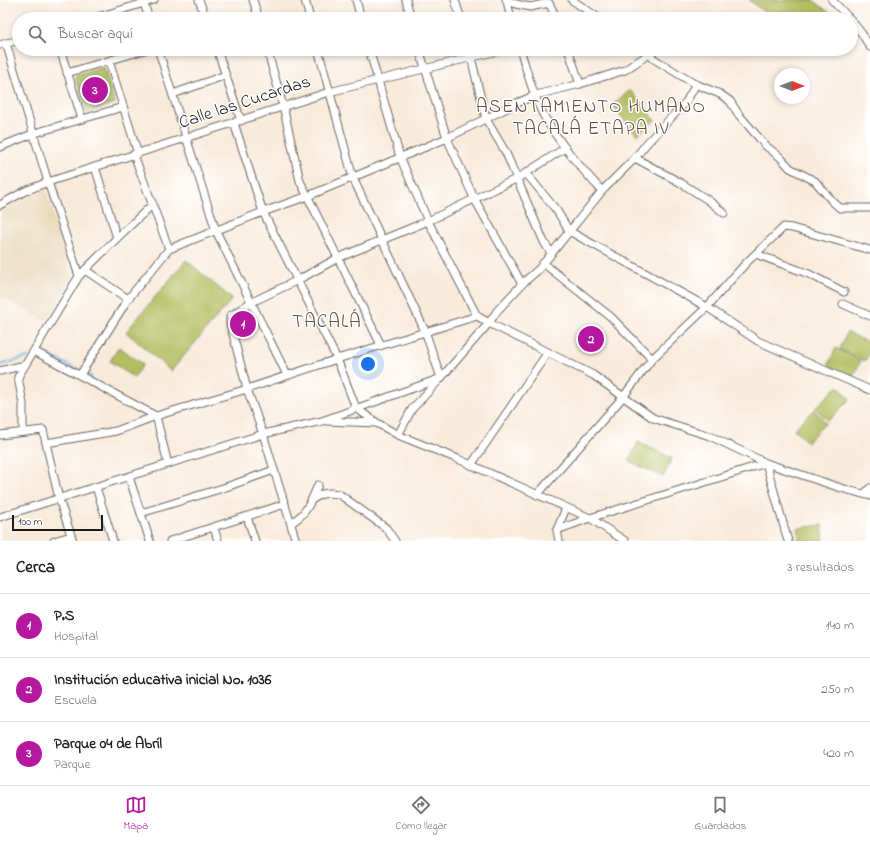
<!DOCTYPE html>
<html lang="es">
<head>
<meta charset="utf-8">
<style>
	:root { --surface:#fff; --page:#f2f2f2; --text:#202124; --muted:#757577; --line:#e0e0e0; --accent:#b5179e }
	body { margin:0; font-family:"Indie Flower",sans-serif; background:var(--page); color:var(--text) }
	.compass { position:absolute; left:774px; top:68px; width:36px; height:36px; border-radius:50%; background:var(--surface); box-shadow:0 2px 6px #0003; rotate:90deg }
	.scale { position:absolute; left:12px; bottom:10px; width:91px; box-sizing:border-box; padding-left:4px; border:2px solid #1c1c1c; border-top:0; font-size:11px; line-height:14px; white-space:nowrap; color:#1c1c1c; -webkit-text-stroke:3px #fff; paint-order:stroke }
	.you { position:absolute; left:368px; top:364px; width:14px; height:14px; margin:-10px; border:3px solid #fff; border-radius:50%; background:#1a73e8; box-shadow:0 0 0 6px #1a73e833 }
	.badge { display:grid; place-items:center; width:26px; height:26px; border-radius:50%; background:var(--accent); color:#fff; font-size:13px; font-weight:700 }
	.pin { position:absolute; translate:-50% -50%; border:2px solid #fff; box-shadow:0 1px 4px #0006 }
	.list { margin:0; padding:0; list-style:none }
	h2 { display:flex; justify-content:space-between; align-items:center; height:52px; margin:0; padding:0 16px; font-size:17px }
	h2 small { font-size:13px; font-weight:400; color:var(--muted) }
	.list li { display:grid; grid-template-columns:26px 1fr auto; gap:12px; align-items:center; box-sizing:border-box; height:64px; padding:0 16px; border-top:1px solid var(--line) }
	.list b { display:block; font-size:15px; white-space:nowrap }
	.list p { margin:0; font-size:13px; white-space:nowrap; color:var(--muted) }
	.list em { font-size:13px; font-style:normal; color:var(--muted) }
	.icon { flex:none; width:22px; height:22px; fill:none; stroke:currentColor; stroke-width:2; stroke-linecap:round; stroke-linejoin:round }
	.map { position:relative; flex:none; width:870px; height:541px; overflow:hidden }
	.search { position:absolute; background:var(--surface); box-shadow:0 2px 6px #0003; left:12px; right:12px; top:12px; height:44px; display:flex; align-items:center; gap:10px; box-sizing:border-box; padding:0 14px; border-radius:22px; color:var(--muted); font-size:15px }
	.sheet { height:244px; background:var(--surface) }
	nav { display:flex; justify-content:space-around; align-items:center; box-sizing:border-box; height:56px; border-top:1px solid var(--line); background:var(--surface); font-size:11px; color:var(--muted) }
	nav a { display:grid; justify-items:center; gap:2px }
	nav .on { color:var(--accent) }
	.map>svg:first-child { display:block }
	.built { fill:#ead8ba }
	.green { fill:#b2be60; stroke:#676d3e }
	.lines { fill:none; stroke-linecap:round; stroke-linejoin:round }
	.stream { stroke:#6fc1eb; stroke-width:2 }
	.street-casing { stroke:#69645f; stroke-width:9 }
	.street { stroke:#fff; stroke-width:7 }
	.labels { text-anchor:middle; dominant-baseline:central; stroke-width:3; stroke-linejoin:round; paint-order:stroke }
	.street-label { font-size:18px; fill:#1c1c1c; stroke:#fff }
	.neighbourhood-label { font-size:19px; letter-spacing:1px; fill:#684e43; stroke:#fff }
</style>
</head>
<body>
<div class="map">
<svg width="870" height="541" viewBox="0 0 870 541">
	<rect width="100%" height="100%" fill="#fff"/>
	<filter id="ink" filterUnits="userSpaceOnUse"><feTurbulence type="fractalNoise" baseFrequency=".025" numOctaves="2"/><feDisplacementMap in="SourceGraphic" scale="8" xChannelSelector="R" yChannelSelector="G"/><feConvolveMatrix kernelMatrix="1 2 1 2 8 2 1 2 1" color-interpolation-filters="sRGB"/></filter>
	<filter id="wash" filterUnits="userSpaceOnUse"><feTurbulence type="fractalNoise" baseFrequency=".012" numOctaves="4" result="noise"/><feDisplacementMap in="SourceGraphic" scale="16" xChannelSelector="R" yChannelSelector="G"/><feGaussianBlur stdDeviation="0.9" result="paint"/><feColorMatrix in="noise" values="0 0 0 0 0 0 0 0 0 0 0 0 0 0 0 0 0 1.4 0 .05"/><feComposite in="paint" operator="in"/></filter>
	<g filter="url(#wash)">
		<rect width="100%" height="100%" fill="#f9ebdc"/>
		<polygon class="built" points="46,189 73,281 46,321 0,296 0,213 13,203"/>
		<g class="green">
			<polygon points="749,0 813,0 838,19 773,19"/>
			<polygon points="104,67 115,103 87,113 75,76"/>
			<polygon points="630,90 655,120 637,135 612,105"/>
			<polygon points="186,260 232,299 171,371 126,332"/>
			<polygon points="847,332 870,343 870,351 865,361 840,349"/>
			<polygon points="119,347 143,364 134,378 110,361"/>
			<polygon points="836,348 861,361 853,377 828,365"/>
			<polygon points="838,386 850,399 828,421 815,408"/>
			<polygon points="814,410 826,423 807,442 794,429"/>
			<polygon points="638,442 672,458 663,477 629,461"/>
			<polygon points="822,525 824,541 799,541 798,528"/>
		</g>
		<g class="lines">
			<g class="stream">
				<polyline points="48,355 80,371"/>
				<polyline points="0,365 28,357"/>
				<polyline points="84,373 92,377"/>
			</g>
		</g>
	</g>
	<g filter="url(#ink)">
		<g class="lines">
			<g class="street-casing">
				<g id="street">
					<polyline points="143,0 149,19"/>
					<polyline points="199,0 206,19"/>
					<polyline points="253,0 259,19"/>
					<polyline points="305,0 310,19"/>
					<polyline points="356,0 361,19"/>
					<polyline points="406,0 411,19"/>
					<polyline points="455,0 461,19"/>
					<polyline points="506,0 516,4 530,7 549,3 557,19"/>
					<polyline points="572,0 600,19"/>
					<polyline points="832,0 850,19"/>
					<polyline points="507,1 511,19"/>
					<polyline points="91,19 154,0"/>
					<polyline points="851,20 862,34 870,47"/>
					<polyline points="6,43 48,182 79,276"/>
					<polyline points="0,45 19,40"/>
					<polyline points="60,49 82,119"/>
					<polyline points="158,49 216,231 287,375"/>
					<polyline points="217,49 241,121"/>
					<polyline points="267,49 283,106 300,181 381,345"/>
					<polyline points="369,49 400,157 428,221 477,316 489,323 593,375 653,418 710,436 766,463 841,488 870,496"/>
					<polyline points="419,49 447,138 474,198 522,284"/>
					<polyline points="469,49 486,119 506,153 544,242 551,253"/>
					<path d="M520 49C527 70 533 97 544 116 559 143 581 168 602 191"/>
					<polyline points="568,49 580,84"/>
					<polyline points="643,49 654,59 672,70 693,83 720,94 730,101 739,115 766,146 780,157 790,168 815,181 832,201 840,208 870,208"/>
					<polyline points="109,61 138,154"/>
					<polyline points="67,73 148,49"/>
					<polyline points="173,94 226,75"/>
					<polyline points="234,123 263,212 337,359 356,408 377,423 398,435 458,459 590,518 625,541"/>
					<polyline points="0,147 35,133 123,107"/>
					<polyline points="134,155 169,249"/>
					<polyline points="635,158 681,183 708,200 724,213"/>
					<polyline points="95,167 117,238"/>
					<polyline points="526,173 557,211 569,231 707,307 758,341 870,390"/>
					<polyline points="0,205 25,191 48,182 329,92 506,49"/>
					<polyline points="756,254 809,274 844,292"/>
					<polyline points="543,263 611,317 652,359"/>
					<polyline points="85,270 128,299"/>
					<polyline points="843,304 870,316"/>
					<polyline points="34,351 156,416 168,464"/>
					<polyline points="0,371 25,365"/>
					<polyline points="80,375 128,299 169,249 263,212 308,196 447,138 517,103 536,95 580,84 625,70 649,54"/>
					<polyline points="326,421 377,423"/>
					<polyline points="23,432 23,404 18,377 79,276 117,238 153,204"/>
					<polyline points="0,435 43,430 59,499 73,541"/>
					<polyline points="398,435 412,409 441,378 489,323 497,311 524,282 539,269 602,191 635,158 647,143 686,102 696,84"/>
					<polyline points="46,443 116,431 156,416 247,389 337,359 477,316"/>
					<polyline points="471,465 548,352"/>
					<polyline points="129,477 150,541"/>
					<polyline points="96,487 113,541"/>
					<polyline points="864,494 870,488"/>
					<polyline points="537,495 623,397 652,359 707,307 746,263 784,227 792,228 870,250"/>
					<polyline points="313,499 322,494 330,493 339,494 386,528 395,541"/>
					<polyline points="141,513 226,487 274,470"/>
					<polyline points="0,517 263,434 322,421 441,378 425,331 353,178 318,49"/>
					<polyline points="247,517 255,541"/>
					<path d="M291 523C307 514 311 501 318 485"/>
					<polyline points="214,528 218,541"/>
					<polyline points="557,530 590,518 766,463 788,541"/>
					<polyline points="54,541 71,536"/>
					<polyline points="170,541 285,504"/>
					<polyline points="296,541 263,434 247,389 230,323 230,316 250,303 298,280 338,258 428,221 518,178 565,148"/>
					<polyline points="559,541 557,530 566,508"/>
				</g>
			</g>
			<use href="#street" class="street"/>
		</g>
	</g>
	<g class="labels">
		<g class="street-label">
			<text transform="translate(245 103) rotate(-18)">Calle las Cucardas</text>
		</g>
		<g class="neighbourhood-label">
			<text x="591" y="107">ASENTAMIENTO HUMANO<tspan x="591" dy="22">TACALÁ ETAPA IV</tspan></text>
			<text x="327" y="322">TACALÁ</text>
		</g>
	</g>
</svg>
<svg class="compass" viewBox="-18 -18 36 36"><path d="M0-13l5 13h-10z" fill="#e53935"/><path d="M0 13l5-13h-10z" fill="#757577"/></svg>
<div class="scale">100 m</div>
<div class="you"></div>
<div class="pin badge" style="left:243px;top:324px">1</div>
<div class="pin badge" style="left:591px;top:339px">2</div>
<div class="pin badge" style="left:95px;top:90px">3</div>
<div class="search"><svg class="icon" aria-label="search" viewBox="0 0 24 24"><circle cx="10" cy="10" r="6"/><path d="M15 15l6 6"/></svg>Buscar aquí</div>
</div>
<section class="sheet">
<h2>Cerca<small>3 resultados</small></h2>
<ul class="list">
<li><span class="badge">1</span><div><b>P.S</b><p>Hospital</p></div><em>140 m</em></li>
<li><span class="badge">2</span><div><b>Institución educativa inicial No. 1036</b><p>Escuela</p></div><em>250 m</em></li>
<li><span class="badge">3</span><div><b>Parque 04 de Abríl</b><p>Parque</p></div><em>420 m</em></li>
</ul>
</section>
<nav>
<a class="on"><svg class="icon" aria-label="map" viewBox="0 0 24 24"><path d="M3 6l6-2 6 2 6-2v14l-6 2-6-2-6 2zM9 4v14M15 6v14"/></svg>Mapa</a>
<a><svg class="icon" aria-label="directions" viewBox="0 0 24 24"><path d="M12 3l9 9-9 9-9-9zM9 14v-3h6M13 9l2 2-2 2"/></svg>Cómo llegar</a>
<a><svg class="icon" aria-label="saved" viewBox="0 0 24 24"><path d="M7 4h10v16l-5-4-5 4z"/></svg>Guardados</a>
</nav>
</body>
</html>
